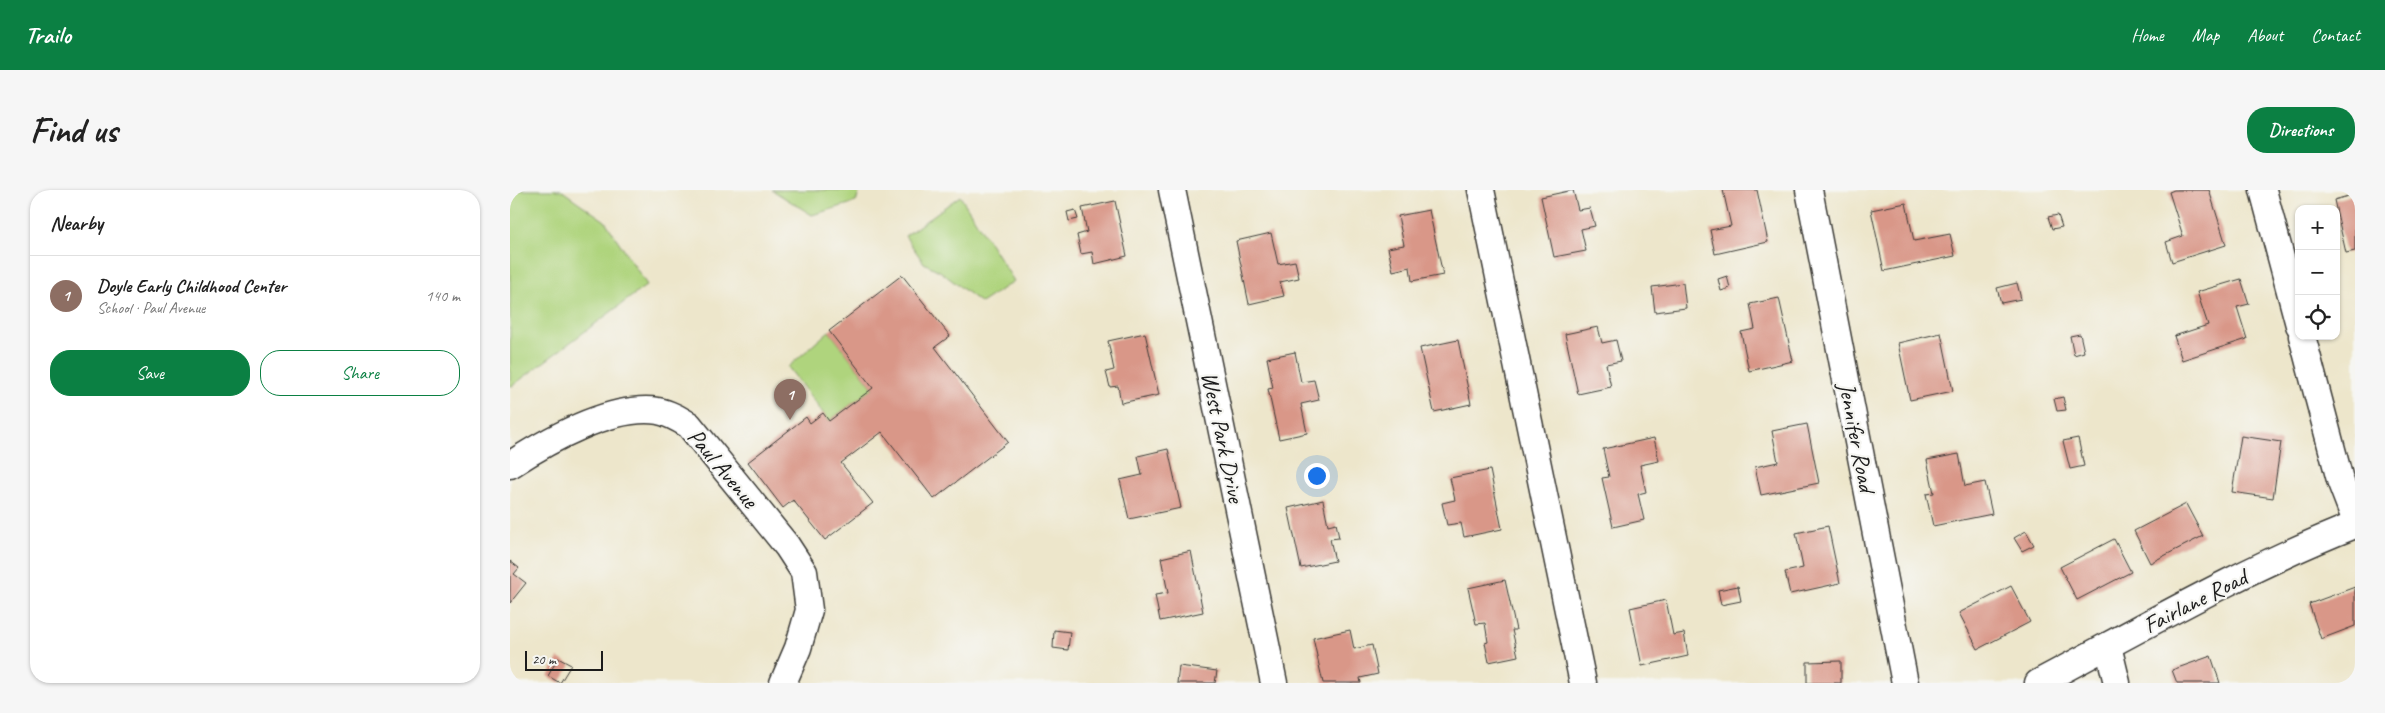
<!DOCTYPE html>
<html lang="en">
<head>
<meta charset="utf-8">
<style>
	:root { --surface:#fff; --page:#f6f6f6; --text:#222; --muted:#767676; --line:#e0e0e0; --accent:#0b8043 }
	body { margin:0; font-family:Caveat,sans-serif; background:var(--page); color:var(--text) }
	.controls { position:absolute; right:15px; top:15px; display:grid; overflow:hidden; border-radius:10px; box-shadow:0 1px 4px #0004 }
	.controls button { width:45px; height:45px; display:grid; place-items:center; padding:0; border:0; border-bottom:1px solid var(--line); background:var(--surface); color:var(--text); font:25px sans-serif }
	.scale { position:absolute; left:15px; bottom:12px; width:78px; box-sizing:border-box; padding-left:5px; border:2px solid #1c1c1c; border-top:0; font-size:14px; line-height:18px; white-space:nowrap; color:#1c1c1c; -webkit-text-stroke:4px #f6f6f2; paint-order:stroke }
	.you { position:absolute; left:806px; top:285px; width:18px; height:18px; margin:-12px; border:4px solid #fff; border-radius:50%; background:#1a73e8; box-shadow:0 0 0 8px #1a73e833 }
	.badge { display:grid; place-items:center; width:32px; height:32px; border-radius:50%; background:var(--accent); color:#fff; font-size:16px; font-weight:700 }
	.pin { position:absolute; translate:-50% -41px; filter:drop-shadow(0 1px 2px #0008) }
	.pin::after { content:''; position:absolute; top:26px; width:18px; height:15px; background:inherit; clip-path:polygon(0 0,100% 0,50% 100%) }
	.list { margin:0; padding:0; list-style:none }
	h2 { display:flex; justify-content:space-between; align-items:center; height:65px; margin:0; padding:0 20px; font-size:21px }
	h2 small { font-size:16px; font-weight:400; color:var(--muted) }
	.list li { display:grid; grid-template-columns:32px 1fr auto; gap:15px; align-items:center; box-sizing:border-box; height:80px; padding:0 20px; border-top:1px solid var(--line) }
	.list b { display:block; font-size:19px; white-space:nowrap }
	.list p { margin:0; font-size:16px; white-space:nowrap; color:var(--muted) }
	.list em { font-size:16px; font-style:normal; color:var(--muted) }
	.actions { display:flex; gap:10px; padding:15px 20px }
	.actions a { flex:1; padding:11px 0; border:1px solid var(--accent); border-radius:20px; text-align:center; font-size:18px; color:var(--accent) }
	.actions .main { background:var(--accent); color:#fff }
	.icon { flex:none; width:28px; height:28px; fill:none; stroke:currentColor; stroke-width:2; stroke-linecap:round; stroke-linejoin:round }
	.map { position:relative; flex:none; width:1845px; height:493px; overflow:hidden; border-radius:20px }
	header { display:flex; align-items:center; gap:30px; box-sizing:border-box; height:70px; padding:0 25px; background:var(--accent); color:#fff }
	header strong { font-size:24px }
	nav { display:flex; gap:28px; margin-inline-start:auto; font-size:18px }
	.intro { display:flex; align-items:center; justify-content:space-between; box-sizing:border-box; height:120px; padding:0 30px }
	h1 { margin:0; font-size:35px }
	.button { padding:12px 22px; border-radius:20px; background:var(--accent); color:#fff; font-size:18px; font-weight:700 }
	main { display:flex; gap:30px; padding:0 30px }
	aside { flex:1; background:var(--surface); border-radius:20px; box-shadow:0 1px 4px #0004 }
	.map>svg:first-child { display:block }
	.green { fill:#afd47d; stroke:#66784c }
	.building { fill:#d99788 }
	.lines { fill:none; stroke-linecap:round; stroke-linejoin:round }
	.minor-casing { stroke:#3b3a36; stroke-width:29 }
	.minor { stroke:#fff; stroke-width:26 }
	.labels { text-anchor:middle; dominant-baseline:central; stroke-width:4.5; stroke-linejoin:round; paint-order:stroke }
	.street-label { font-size:24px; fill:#1c1c1c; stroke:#f6f6f2 }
</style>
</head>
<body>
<header>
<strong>Trailo</strong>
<nav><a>Home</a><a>Map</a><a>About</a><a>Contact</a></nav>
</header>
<div class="intro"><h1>Find us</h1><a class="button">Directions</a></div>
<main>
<aside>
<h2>Nearby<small></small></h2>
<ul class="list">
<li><span class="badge" style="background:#8d6e63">1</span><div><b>Doyle Early Childhood Center</b><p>School · Paul Avenue</p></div><em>140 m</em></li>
</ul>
<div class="actions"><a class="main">Save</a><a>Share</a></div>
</aside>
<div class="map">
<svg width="1845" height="493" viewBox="0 0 1845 493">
	<rect width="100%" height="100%" fill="#f6f6f2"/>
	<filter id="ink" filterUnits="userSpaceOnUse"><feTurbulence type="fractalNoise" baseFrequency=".02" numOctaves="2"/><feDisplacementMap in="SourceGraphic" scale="10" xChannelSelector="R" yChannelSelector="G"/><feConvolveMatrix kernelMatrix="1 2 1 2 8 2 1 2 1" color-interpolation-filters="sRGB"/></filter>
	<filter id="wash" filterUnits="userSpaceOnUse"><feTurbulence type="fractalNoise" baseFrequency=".0096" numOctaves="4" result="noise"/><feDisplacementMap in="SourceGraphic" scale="20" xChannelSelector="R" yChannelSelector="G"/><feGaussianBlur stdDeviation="1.12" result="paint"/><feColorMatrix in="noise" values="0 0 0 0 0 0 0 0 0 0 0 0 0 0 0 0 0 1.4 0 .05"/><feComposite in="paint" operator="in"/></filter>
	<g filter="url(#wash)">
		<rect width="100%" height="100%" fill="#ede6cb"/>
		<g class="green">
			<polygon points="0,0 51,0 95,31 137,95 2,196 0,196"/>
			<polygon points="262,0 350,0 346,12 302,25"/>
			<polygon points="450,6 504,91 471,113 431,82 414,73 395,46"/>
			<polygon points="319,141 363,198 319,231 278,177"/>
		</g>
		<g id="blocks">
			<g class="building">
				<polygon points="1063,0 1068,20 1080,18 1085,36 1071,39 1076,61 1044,67 1031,7"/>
				<polygon points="1213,0 1247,0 1258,52 1205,64 1200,40 1221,36"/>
				<polygon points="1664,0 1699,0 1716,55 1662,72 1656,52 1673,46 1659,2"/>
				<polygon points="1845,4 1845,61 1836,63 1824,10"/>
				<polygon points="605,11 617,66 584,74 582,62 571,64 567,45 577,42 572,18"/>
				<polygon points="1396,13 1404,51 1440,44 1445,66 1374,81 1361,20"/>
				<polygon points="565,20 568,29 559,31 557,22"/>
				<polygon points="919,20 933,85 902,91 900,77 883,81 878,58 894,55 888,26"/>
				<polygon points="1548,25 1552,37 1542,39 1538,27"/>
				<polygon points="761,43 768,74 785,71 789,88 770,92 774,106 739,114 726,51"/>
				<polygon points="392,85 440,146 425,157 498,252 424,309 372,242 331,273 363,313 315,350 283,310 273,318 238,272 296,227 300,233 313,223 319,231 363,198 319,141"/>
				<polygon points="1217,86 1220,98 1211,101 1208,89"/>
				<polygon points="1731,89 1739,114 1727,117 1737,149 1672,170 1664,146 1698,135 1687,102"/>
				<polygon points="1173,93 1176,118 1145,122 1142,97"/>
				<polygon points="1507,93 1511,109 1491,113 1487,98"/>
				<polygon points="1269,108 1283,171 1239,181 1231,142 1245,139 1240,114"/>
				<polygon points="1088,137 1092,153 1106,150 1111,171 1096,174 1101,197 1068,204 1055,144"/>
				<polygon points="635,143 649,205 611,213 608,196 600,197 596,182 604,180 598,151"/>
				<polygon points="1431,143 1443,201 1400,210 1388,153"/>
				<polygon points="1570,144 1574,162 1564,165 1560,146"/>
				<polygon points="948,150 961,214 924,222 910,158"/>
				<polygon points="785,162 791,192 804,190 809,210 791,214 797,243 769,249 758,199 763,198 757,168"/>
				<polygon points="1553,207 1556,220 1547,221 1544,209"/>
				<polygon points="1297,234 1309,293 1251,305 1245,277 1268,272 1262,241"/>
				<polygon points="1731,246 1771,252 1763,308 1722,302"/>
				<polygon points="1144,248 1149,271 1130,275 1136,302 1128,304 1134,330 1103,337 1092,288 1099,287 1093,259"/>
				<polygon points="1568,248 1574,276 1560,279 1553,251"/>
				<polygon points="658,259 671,318 619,329 610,290 632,285 628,266"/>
				<polygon points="1449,264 1455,296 1475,292 1482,324 1423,336 1416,304 1424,303 1417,270"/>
				<polygon points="980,280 992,339 954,347 951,333 937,335 932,313 945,310 940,288"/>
				<polygon points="813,310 818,335 826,333 829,348 820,349 825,371 791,378 778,318"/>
				<polygon points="1676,314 1693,346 1640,373 1624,341"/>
				<polygon points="1318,336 1330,393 1280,404 1275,382 1293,378 1286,343"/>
				<polygon points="1516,341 1524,355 1512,361 1504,348"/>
				<polygon points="1604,349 1621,382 1567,410 1550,377"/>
				<polygon points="681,361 693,422 650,431 645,405 658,403 651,368"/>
				<polygon points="0,371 9,378 4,384 16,393 0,413"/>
				<polygon points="995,390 1006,440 1002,440 1008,466 979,472 975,453 978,452 975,433 966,434 958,398"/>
				<polygon points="1228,396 1231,411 1211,415 1208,400"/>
				<polygon points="1501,396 1520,432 1468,459 1449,423"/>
				<polygon points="1845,397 1845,436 1811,449 1799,414"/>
				<polygon points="1156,410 1163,445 1174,443 1178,466 1132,476 1120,418"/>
				<polygon points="544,440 560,442 558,460 543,458"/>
				<polygon points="840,440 844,459 862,455 868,484 850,488 851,493 813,493 803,448"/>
				<polygon points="1701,466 1710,493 1667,493 1662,480"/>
				<polygon points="48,468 61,475 50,493 38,486"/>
				<polygon points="1331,471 1331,493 1297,493 1297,472"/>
				<polygon points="669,476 707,481 705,493 667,493"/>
			</g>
		</g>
	</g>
	<g filter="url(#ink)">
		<use href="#blocks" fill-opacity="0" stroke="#3b3a36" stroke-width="1"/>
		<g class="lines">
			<g class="minor-casing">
				<g id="minor">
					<polyline points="662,0 764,493"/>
					<polyline points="971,0 1073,493"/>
					<polyline points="1299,0 1395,493"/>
					<polyline points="1753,0 1789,135"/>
					<polyline points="1792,146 1830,290 1845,329"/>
					<path d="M0 275C37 251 102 214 148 221 159 223 169 229 179 235L277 356 294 382 299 420 288 458 273 493"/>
					<polyline points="1598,456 1607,493"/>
					<path d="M1528 493C1632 438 1735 378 1845 335"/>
				</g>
			</g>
			<use href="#minor" class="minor"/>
		</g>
	</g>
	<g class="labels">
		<g class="street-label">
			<text transform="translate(713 247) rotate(78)">West Park Drive</text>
			<text transform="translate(1347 247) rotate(79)">Jennifer Road</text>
			<text transform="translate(213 278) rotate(50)">Paul Avenue</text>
			<text transform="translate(1685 411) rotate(-27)">Fairlane Road</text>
		</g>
	</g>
</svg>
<div class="controls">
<button>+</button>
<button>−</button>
<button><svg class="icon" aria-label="locate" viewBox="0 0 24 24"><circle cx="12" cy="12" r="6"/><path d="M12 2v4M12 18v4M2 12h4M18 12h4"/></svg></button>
</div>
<div class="scale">20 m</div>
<div class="you"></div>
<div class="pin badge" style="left:280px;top:230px;background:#8d6e63">1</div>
</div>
</main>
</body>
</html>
